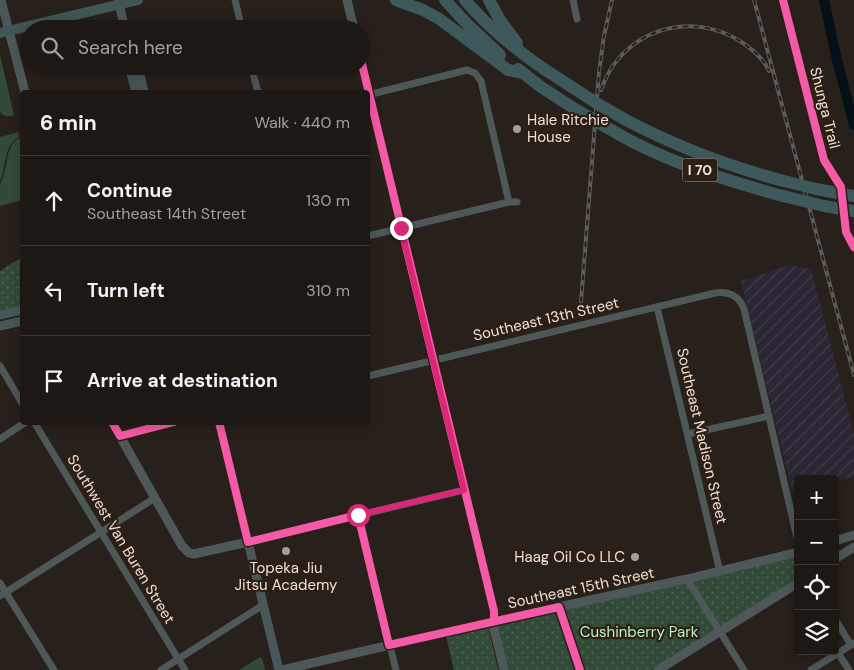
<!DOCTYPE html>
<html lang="en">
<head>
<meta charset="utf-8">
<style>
	:root { --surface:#1e1814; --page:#2b2522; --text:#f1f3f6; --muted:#a1a0a0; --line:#3c3734 }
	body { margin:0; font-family:"DM Sans",sans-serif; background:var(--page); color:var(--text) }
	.controls { position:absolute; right:15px; bottom:15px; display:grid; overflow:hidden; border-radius:5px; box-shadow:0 2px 12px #0003 }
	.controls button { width:45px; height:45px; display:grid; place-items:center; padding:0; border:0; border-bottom:1px solid var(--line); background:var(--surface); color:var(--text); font:25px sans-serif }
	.stop { position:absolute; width:15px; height:15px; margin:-11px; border:4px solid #db2777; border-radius:50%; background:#fff }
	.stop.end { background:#db2777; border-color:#fff; box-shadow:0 1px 5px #0008 }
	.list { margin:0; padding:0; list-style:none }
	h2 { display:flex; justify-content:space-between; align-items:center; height:65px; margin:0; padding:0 20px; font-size:21px }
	h2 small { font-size:16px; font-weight:400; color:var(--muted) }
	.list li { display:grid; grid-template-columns:32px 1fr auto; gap:15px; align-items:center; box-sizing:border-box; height:90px; padding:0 20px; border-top:1px solid var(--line) }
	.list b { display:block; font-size:19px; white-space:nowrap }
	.list p { margin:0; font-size:16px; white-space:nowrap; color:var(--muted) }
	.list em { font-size:16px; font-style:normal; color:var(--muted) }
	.icon { flex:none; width:28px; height:28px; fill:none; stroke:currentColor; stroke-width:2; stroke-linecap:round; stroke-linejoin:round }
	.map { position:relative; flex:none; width:854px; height:670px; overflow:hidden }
	.search { position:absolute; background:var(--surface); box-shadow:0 2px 12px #0003; left:20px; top:20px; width:350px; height:55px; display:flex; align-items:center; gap:12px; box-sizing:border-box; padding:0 18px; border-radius:28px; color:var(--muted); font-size:19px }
	.panel { position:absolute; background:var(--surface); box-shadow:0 2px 12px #0003; left:20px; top:90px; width:350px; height:335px; border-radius:5px }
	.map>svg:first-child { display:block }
	.industrial { fill:url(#industrial-furrows) }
	.grass { fill:#324a38 }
	.park { fill:url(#park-dots) }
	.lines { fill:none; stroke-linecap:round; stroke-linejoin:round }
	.river { stroke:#041117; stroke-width:10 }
	.minor { stroke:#4e5858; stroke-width:7 }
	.tertiary { stroke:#4e5858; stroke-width:9 }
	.secondary { stroke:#485759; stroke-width:9 }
	.primary { stroke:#415657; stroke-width:10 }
	.motorway { stroke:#3e595b; stroke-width:12 }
	.rail-casing { stroke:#595c5b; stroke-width:4 }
	.rail { stroke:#2e1f14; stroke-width:2; stroke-dasharray:5.5; stroke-linecap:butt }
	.motorway-bridge { stroke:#3e595b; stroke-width:12 }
	.cycleway-casing { stroke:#2e1f14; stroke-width:11 }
	.cycleway { stroke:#f35aa7; stroke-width:8 }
	.route { stroke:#db2777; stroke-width:6 }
	.poi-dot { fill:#a79d97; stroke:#2e1f14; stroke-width:2 }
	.labels { text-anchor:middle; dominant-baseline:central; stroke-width:4.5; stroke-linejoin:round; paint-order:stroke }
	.shield { fill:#2e1f14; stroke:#b2a79f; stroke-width:1 }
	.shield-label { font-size:14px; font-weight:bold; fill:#ebe1da }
	.street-label { font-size:15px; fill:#ebe1da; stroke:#2e1f14 }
	.poi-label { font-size:15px; fill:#ebe1da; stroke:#2e1f14; text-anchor:start }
	.park-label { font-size:15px; fill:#b4f2c7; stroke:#2e1f14 }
</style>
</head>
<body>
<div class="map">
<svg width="854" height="670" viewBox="0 0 854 670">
	<defs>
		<pattern id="industrial-furrows" width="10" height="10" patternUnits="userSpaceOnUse" patternTransform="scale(1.25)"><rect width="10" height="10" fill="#2b2633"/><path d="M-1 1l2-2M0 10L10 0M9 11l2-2" fill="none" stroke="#403b46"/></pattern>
		<pattern id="park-dots" width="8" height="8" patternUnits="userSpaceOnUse" patternTransform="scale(1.25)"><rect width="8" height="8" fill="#324a38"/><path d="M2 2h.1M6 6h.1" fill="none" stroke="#506454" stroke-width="1.8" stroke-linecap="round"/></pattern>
	</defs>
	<rect width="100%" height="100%" fill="#28201a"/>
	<polygon class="industrial" points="790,265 811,269 854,434 854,477 835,481 835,479 798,479 798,490 792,491 741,281"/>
	<g class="grass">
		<path d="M0 55 14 115C9 117 4 117 0 112Z"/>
		<path d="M18 132 19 137C3 145 7 166 0 181V137Z"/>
		<polygon points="18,138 20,139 22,150 22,200 0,206 0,185 5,170 8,154 12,144"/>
		<polygon points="260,657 262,658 265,670 239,670"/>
	</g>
	<g class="park">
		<polygon points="22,257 22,307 0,312 0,271"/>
		<polygon points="798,555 798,578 651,670 507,670 497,626 499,624 685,584"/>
		<polygon points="488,626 498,670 454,670 446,636"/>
	</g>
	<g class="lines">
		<polyline class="river" points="824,0 836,56 854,125"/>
		<g class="minor">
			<polyline points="235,0 242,29"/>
			<polyline points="573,0 577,19"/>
			<polyline points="251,66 258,92"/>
			<polyline points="368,95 467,70 475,73 481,81 509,202"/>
			<polyline points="368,236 509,202 517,202"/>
			<polyline points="657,307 720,572"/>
			<polyline points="0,366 22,403"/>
			<path d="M368 376 715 293C729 291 739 296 744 309L798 542"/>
			<polyline points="34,422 185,670"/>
			<polyline points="688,434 769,416"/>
			<polyline points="120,436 174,422"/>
			<polyline points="0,439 26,422"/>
			<polyline points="358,515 396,670"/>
			<polyline points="248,542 464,490"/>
			<polyline points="687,579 744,670"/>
			<polyline points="0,583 54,670"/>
			<polyline points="0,596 155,498"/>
			<polyline points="835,619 851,645"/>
			<polyline points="838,653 849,670"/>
			<polyline points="161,670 263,605"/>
			<polyline points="811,670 854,643"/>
		</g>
		<g class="tertiary">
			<polyline points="347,0 354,29"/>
			<polyline points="9,31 25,92"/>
			<polyline points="361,60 494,611 494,629 504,670"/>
			<polyline points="112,422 182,546 189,553 194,554 248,542"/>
			<polyline points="835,541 854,535"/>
			<polyline points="835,559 854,547"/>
			<polyline points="282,670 494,621 687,579 798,552"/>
			<polyline points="658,670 798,583"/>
		</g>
		<g class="secondary">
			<polyline points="1,0 9,31"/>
			<polyline points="118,0 125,29"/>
			<polyline points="129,66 136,92"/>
			<polyline points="138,66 144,92"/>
			<polyline points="0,315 22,310"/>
			<polyline points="0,326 22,321"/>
			<polyline points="219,422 279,670"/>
		</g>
		<polyline class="primary" points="0,33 138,0"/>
		<g class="motorway">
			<polyline points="396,0 423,10 438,18 508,70 523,73"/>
			<polyline points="445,0 468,25 500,55"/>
			<path d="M465 0C488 27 515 49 544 69"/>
			<polyline points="489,0 500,20 517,43"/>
			<polyline points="518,69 541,87"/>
			<path d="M626 120C677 147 725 165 780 180"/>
			<path d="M620 135C650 152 683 165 716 176 738 183 760 190 783 196"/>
		</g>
		<g class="rail-casing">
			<g id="rail">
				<polyline points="754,0 854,375"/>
				<path d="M601 90C621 30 691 8 743 43 753 50 764 59 769 71"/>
				<polyline points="581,302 599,72 604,36 612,0"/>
			</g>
		</g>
		<use href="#rail" class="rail"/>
		<g class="motorway-bridge">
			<polyline points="544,69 598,104 626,120"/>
			<polyline points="541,87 575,109 620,135"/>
			<polyline points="780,180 816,189 854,196"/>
			<polyline points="783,196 824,206 854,211"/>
		</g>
		<g class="cycleway-casing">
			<g id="cycleway">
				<polyline points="783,0 824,160 841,187 846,232 854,247"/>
				<polyline points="361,60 494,611 494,621"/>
				<polyline points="112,422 120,436 174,422"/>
				<polyline points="219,422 248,542 358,515 389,645 559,607 580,670"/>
			</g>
		</g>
		<use href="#cycleway" class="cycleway"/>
	</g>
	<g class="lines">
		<polyline class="route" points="358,515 464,490 401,228"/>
	</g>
	<g class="poi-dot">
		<circle cx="517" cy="129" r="5"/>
		<circle cx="286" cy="551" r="5"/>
		<circle cx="635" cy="557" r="5"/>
	</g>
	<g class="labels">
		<rect class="shield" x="682.5" y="158.5" width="35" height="23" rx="4"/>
		<g class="shield-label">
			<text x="700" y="170">I 70</text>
		</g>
		<g class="street-label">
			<text transform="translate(825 108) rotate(76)">Shunga Trail</text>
			<text transform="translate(546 319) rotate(-13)">Southeast 13th Street</text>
			<text transform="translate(702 436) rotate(77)">Southeast Madison Street</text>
			<text transform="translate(121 539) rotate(59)">Southwest Van Buren Street</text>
			<text transform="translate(581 588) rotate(-12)">Southeast 15th Street</text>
		</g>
		<g class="poi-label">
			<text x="527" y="120">Hale Ritchie<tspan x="527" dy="17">House</tspan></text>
			<text x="625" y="557" text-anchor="end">Haag Oil Co LLC</text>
			<text x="286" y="568" text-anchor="middle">Topeka Jiu<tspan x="286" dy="17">Jitsu Academy</tspan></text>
		</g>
		<g class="park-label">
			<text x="639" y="632">Cushinberry Park</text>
		</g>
	</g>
</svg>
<div class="controls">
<button>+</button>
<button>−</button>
<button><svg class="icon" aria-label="locate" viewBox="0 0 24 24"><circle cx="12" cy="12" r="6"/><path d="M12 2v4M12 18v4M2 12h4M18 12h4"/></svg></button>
<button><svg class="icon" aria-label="layers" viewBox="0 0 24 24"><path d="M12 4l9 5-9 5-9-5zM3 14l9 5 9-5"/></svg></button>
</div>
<div class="stop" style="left:358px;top:515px"></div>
<div class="stop end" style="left:401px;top:228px"></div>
<div class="search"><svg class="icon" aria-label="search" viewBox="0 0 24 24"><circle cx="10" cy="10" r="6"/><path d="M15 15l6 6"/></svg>Search here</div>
<section class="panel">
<h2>6 min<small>Walk · 440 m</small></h2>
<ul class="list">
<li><svg class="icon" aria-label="ahead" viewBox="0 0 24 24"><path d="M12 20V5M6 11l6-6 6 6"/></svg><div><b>Continue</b><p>Southeast 14th Street</p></div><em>130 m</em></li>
<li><svg class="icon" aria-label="left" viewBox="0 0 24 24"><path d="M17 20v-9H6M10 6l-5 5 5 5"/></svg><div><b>Turn left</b></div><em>310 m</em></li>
<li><svg class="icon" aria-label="arrive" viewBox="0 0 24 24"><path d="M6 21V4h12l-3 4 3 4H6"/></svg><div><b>Arrive at destination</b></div></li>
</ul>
</section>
</div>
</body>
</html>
